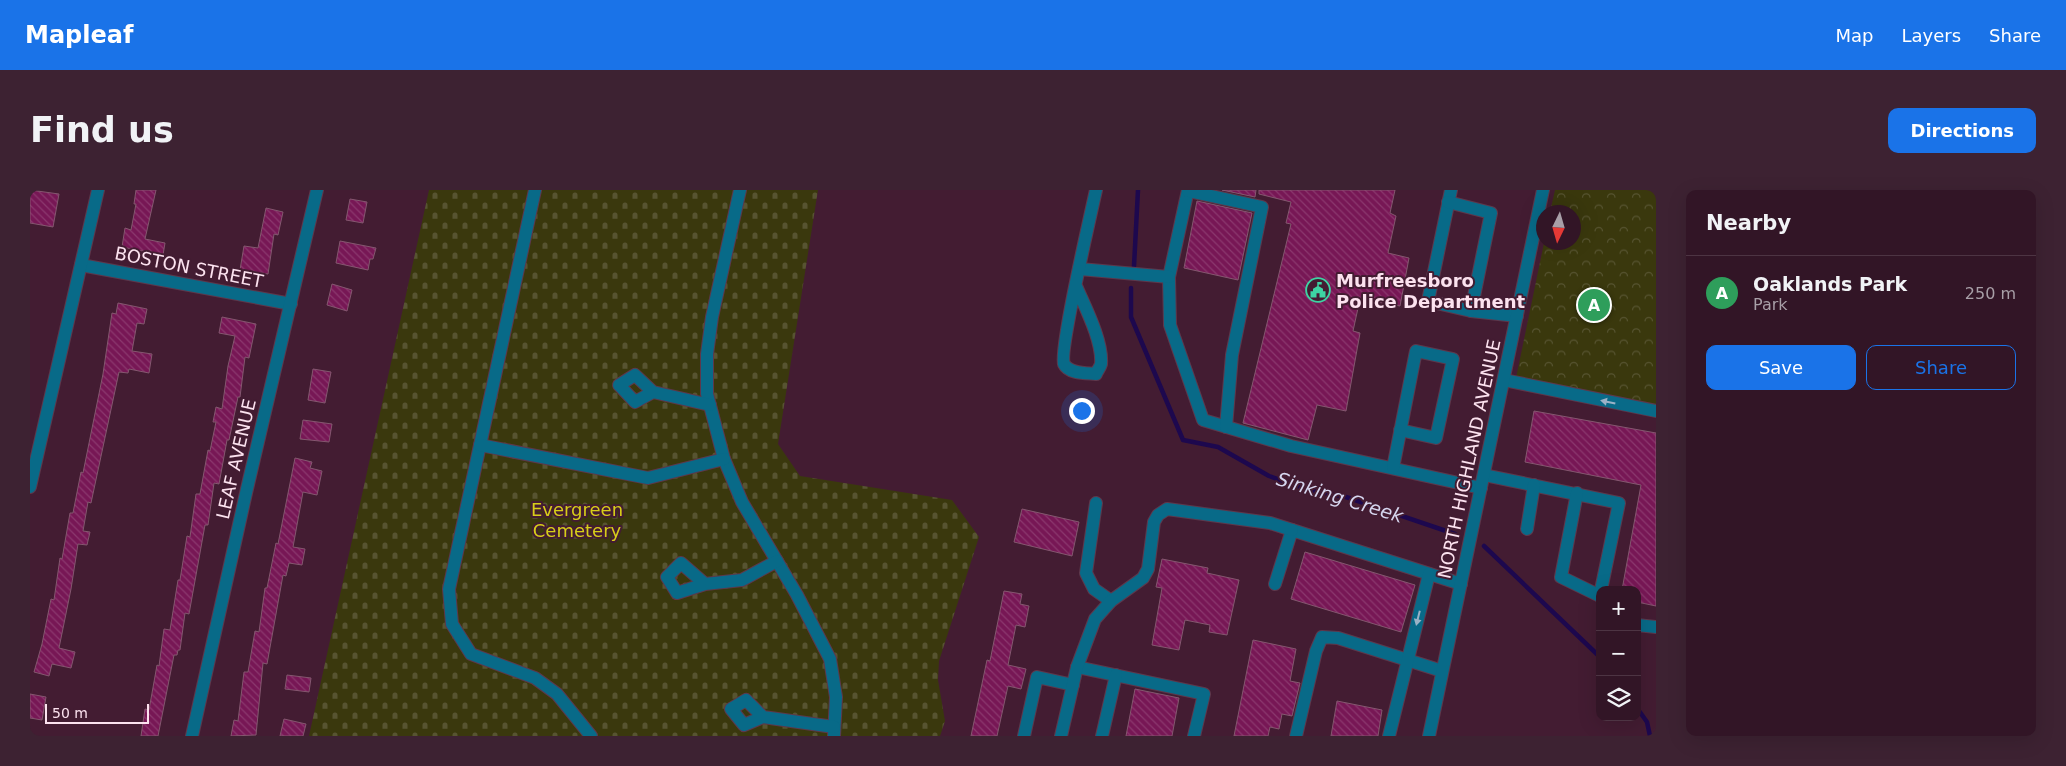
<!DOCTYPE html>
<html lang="en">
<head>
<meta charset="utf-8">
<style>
	:root { --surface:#321526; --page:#3d2232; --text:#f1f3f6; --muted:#a89fa7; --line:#4d3443; --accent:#1a73e8 }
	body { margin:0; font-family:"DejaVu Sans",sans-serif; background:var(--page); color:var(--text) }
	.controls { position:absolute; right:15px; bottom:15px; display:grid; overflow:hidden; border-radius:10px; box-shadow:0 5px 20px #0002 }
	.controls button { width:45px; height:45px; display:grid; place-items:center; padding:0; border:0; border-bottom:1px solid var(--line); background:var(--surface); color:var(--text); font:25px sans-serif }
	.compass { position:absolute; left:1506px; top:15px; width:45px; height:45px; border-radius:50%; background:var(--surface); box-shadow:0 5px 20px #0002; rotate:185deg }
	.scale { position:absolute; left:15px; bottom:12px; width:104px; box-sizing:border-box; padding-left:5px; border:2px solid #fce2ef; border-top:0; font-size:14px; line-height:18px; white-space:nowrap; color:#fce2ef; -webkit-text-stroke:4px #431c32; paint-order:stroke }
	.you { position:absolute; left:1051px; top:220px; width:18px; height:18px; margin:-12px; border:4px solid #fff; border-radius:50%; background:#1a73e8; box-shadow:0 0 0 8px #1a73e833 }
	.badge { display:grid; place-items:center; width:32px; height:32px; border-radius:50%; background:var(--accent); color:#fff; font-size:16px; font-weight:700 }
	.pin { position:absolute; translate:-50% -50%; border:2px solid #fff; box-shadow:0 1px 5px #0006 }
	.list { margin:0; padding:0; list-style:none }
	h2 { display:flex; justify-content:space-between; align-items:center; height:65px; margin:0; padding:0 20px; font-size:21px }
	h2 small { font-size:16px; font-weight:400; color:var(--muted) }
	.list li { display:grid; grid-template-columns:32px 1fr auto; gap:15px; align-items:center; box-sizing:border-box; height:75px; padding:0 20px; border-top:1px solid var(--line) }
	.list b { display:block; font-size:19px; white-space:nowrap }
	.list p { margin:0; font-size:16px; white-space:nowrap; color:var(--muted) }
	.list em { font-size:16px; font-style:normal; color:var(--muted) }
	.actions { display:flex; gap:10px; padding:15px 20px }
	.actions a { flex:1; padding:11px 0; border:1px solid var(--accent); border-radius:10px; text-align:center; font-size:18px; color:var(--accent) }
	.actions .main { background:var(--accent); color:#fff }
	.icon { flex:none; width:28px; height:28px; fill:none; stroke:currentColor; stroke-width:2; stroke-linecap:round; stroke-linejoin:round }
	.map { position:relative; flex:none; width:1626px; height:546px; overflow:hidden; border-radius:10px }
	header { display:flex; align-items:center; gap:30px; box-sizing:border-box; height:70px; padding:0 25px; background:var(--accent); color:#fff }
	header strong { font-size:24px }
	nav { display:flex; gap:28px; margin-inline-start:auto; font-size:18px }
	.intro { display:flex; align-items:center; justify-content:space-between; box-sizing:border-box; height:120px; padding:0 30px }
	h1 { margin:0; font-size:35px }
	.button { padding:12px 22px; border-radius:10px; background:var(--accent); color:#fff; font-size:18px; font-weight:700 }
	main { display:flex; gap:30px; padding:0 30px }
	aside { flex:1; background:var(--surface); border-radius:10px; box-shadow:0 5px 20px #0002 }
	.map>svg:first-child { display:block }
	.cemetery { fill:url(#cemetery-stones) }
	.park { fill:url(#park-crowns) }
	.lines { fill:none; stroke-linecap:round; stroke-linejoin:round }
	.stream { stroke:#1d084e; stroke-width:4.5 }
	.building { fill:url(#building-back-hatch); stroke:#84576f }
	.minor-casing { stroke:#5d384c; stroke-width:14 }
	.minor { stroke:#086a88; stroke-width:12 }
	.oneway { fill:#9ab2c6 }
	.labels { text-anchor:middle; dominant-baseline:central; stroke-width:4; stroke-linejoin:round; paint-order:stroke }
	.street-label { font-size:18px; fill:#fce2ef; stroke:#431c32 }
	.poi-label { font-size:18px; font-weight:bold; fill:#fce2ef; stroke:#431c32; text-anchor:start }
	.park-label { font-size:18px; fill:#d7ce19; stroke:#431c32 }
	.water-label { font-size:19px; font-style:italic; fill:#d6d6ef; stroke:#431c32 }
</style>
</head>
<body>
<header>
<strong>Mapleaf</strong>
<nav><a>Map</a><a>Layers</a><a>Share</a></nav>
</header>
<div class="intro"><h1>Find us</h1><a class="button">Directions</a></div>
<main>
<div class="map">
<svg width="1626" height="546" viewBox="0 0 1626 546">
	<defs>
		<pattern id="cemetery-stones" width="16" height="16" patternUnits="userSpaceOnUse" patternTransform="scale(1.25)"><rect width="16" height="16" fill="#3a380d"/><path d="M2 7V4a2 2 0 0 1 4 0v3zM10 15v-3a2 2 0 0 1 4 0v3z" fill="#575431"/></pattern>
		<pattern id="park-crowns" width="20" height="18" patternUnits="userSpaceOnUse" patternTransform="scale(1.25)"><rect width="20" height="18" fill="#3a380d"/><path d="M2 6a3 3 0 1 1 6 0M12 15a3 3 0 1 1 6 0" fill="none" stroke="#575431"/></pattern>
		<pattern id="building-back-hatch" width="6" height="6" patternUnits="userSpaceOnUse" patternTransform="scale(1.25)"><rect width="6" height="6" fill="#771755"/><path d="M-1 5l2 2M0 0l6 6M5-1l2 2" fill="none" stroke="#8b386e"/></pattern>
	</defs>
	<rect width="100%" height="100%" fill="#431c32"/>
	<polygon class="cemetery" points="399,0 788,0 748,254 770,286 922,310 949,347 909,471 908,490 915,531 910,546 279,546"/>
	<polygon class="park" points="1525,0 1626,0 1626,217 1486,188 1514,53 1544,52 1544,22 1520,22"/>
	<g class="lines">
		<g class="stream">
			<polyline points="1104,76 1108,0"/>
			<polyline points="1101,98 1101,127 1153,250 1188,257 1239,286 1279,300 1316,307 1425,344"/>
			<polyline points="1454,356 1570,467"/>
			<polyline points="1607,518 1617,532 1620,546"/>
		</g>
	</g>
	<g class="building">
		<polygon points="0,0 29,4 23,37 0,33"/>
		<polygon points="106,0 126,0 115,49 135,53 133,65 92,57 95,38 101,40 106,14 104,14"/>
		<polygon points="1192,0 1226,0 1225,7"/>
		<polygon points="1229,0 1365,0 1360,23 1366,26 1358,63 1379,68 1370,116 1330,109 1323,141 1330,143 1316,221 1287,215 1278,250 1213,233 1261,34 1256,33 1261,12 1229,4"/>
		<polygon points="320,9 337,12 333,33 316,30"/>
		<polygon points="1167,11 1222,23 1208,90 1154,78"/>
		<polygon points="236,18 253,22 248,45 244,44 238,84 210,80 214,56 228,58"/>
		<polygon points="310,51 346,58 343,69 340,69 338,80 306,73"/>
		<polygon points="302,94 322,100 317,121 297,115"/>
		<polygon points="88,113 117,119 114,134 107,133 102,161 122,164 119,183 99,179 98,183 89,182 61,313 58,312 53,341 60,342 57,355 48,354 41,399 29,458 45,462 41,478 22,474 19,486 4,482 12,454 21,409 24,410 30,368 32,369 40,323 43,323 51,282 53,283 73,184 82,123 86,124"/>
		<polygon points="192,127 226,134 219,168 215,167 210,207 208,207 199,250 197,250 189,294 184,293 178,335 175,335 159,424 155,423 150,460 148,460 147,465 144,465 128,546 111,546 115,519 119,520 127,475 129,476 134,439 140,440 148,390 150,390 157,346 160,347 166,304 170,304 178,260 180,261 186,232 183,232 186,217 192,219 198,176 205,146 189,143"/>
		<polygon points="283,179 301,182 295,213 278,210"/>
		<polygon points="1504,221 1626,243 1626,416 1607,412 1607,400 1592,400 1611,295 1495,272"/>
		<polygon points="273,230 302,234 299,252 270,249"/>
		<polygon points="265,268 282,272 280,278 292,281 287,305 273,302 263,357 275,359 272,375 259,373 256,386 253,385 237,474 233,473 226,545 201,546 204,530 208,531 214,482 218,482 225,441 229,442 235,398 237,398 246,353 248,354"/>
		<polygon points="992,319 1049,332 1042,366 984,352"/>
		<polygon points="1275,362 1385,395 1371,442 1261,409"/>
		<polygon points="1132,369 1178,378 1177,383 1209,390 1197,445 1179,442 1180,435 1155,430 1149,460 1122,455 1132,398 1126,397"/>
		<polygon points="974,401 992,404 990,414 999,416 995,437 986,435 978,475 996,479 991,499 978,496 967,546 941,546 957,470 960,471"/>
		<polygon points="1223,450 1266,459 1260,491 1270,493 1262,526 1252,524 1249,539 1240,537 1238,546 1204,546"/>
		<polygon points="257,485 281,488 279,502 255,499"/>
		<polygon points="1105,499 1149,508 1142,546 1096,546"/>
		<polygon points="0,504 16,507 12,530 0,528"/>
		<polygon points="1307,511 1352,520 1348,546 1301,546"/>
		<polygon points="254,529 276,534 273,546 250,546"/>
	</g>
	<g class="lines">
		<g class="minor-casing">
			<g id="minor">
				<polyline points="505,0 419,399 422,434 441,464 505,488 527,504 561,546"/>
				<polyline points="710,0 682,127 677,164 677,204 694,269 712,312 767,405 800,469 806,507 804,546"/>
				<polyline points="1158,0 1139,87 1140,135 1173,230 1261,256 1451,298"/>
				<polyline points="1421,0 1398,111 1441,121 1487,126"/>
				<polyline points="1158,1 1232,17 1202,165 1196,237"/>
				<polyline points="1418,12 1461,23 1441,121"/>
				<polyline points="51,75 261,114"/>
				<polyline points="1050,79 1139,87"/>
				<path d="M1046 96C1055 117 1073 151 1071 174 1070 178 1067 181 1066 184 1056 183 1039 184 1034 174 1029 161 1061 23 1066 0"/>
				<polyline points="1474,190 1626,221"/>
				<polyline points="623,202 605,185 589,195 605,212 623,202 680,215"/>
				<polyline points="450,255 618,288 694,269"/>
				<polyline points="1363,278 1386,161 1423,169 1406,248 1370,240"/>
				<polyline points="1454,285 1589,313 1571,400"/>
				<polyline points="0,297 68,0"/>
				<polyline points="1547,303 1531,387 1570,406"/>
				<polyline points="1066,313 1056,383 1064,399 1081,411"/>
				<polyline points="1497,339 1504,295"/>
				<polyline points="675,394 651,373 637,387 647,403 675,394 712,390 747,371"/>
				<polyline points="1245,394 1262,340 1431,394"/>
				<polyline points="1607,435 1626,437"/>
				<polyline points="1047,477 1174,504 1164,546"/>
				<polyline points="733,527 716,510 701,519 714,535 733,527 804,537"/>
				<polyline points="162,546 216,303 287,0"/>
				<polyline points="994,546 1007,487 1043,495"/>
				<polyline points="1031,546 1047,477 1065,429 1081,411 1113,388 1118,379 1124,332 1128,325 1137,319 1240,333 1262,340"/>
				<polyline points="1072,546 1086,485"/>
				<polyline points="1266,546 1286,461 1292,447 1308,448 1412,481"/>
				<polyline points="1359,546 1399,384"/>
				<polyline points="1399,546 1513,0"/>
			</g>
		</g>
		<use href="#minor" class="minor"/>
	</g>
	<defs><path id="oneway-solid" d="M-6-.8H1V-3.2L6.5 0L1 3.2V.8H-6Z" transform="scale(1.25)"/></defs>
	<g class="oneway">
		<use href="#oneway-solid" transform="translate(1578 212) rotate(-168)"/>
		<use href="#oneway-solid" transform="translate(1388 428) rotate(104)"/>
	</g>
	<defs>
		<g id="civic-ring" transform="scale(1.25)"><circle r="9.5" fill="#431c32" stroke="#3dd4a3" stroke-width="1.5"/><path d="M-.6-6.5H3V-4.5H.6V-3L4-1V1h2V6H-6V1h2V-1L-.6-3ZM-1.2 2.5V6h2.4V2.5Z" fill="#3dd4a3"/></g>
	</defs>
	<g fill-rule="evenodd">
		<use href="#civic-ring" x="1288" y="100"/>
	</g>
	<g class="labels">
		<g class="street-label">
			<text transform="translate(159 77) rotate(11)">BOSTON STREET</text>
			<text transform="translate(206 269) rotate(-77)">LEAF AVENUE</text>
			<text transform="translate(1439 269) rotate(-78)">NORTH HIGHLAND AVENUE</text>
		</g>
		<g class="poi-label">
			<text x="1306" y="90">Murfreesboro<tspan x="1306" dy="21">Police Department</tspan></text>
		</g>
		<g class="park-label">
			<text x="547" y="319">Evergreen<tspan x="547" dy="21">Cemetery</tspan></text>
		</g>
		<g class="water-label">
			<text transform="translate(1310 307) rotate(17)">Sinking Creek</text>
		</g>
	</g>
</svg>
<div class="controls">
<button>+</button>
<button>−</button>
<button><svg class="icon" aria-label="layers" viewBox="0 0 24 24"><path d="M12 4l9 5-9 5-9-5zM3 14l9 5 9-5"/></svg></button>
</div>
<svg class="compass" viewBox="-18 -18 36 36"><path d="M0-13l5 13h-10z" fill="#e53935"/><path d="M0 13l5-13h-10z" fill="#a89fa7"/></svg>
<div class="scale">50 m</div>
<div class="you"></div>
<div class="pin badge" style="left:1564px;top:115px;background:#2e9e5b">A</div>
</div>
<aside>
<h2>Nearby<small></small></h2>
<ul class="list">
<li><span class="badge" style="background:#2e9e5b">A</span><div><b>Oaklands Park</b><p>Park</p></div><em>250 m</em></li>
</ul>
<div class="actions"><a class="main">Save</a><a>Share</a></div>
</aside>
</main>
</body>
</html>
